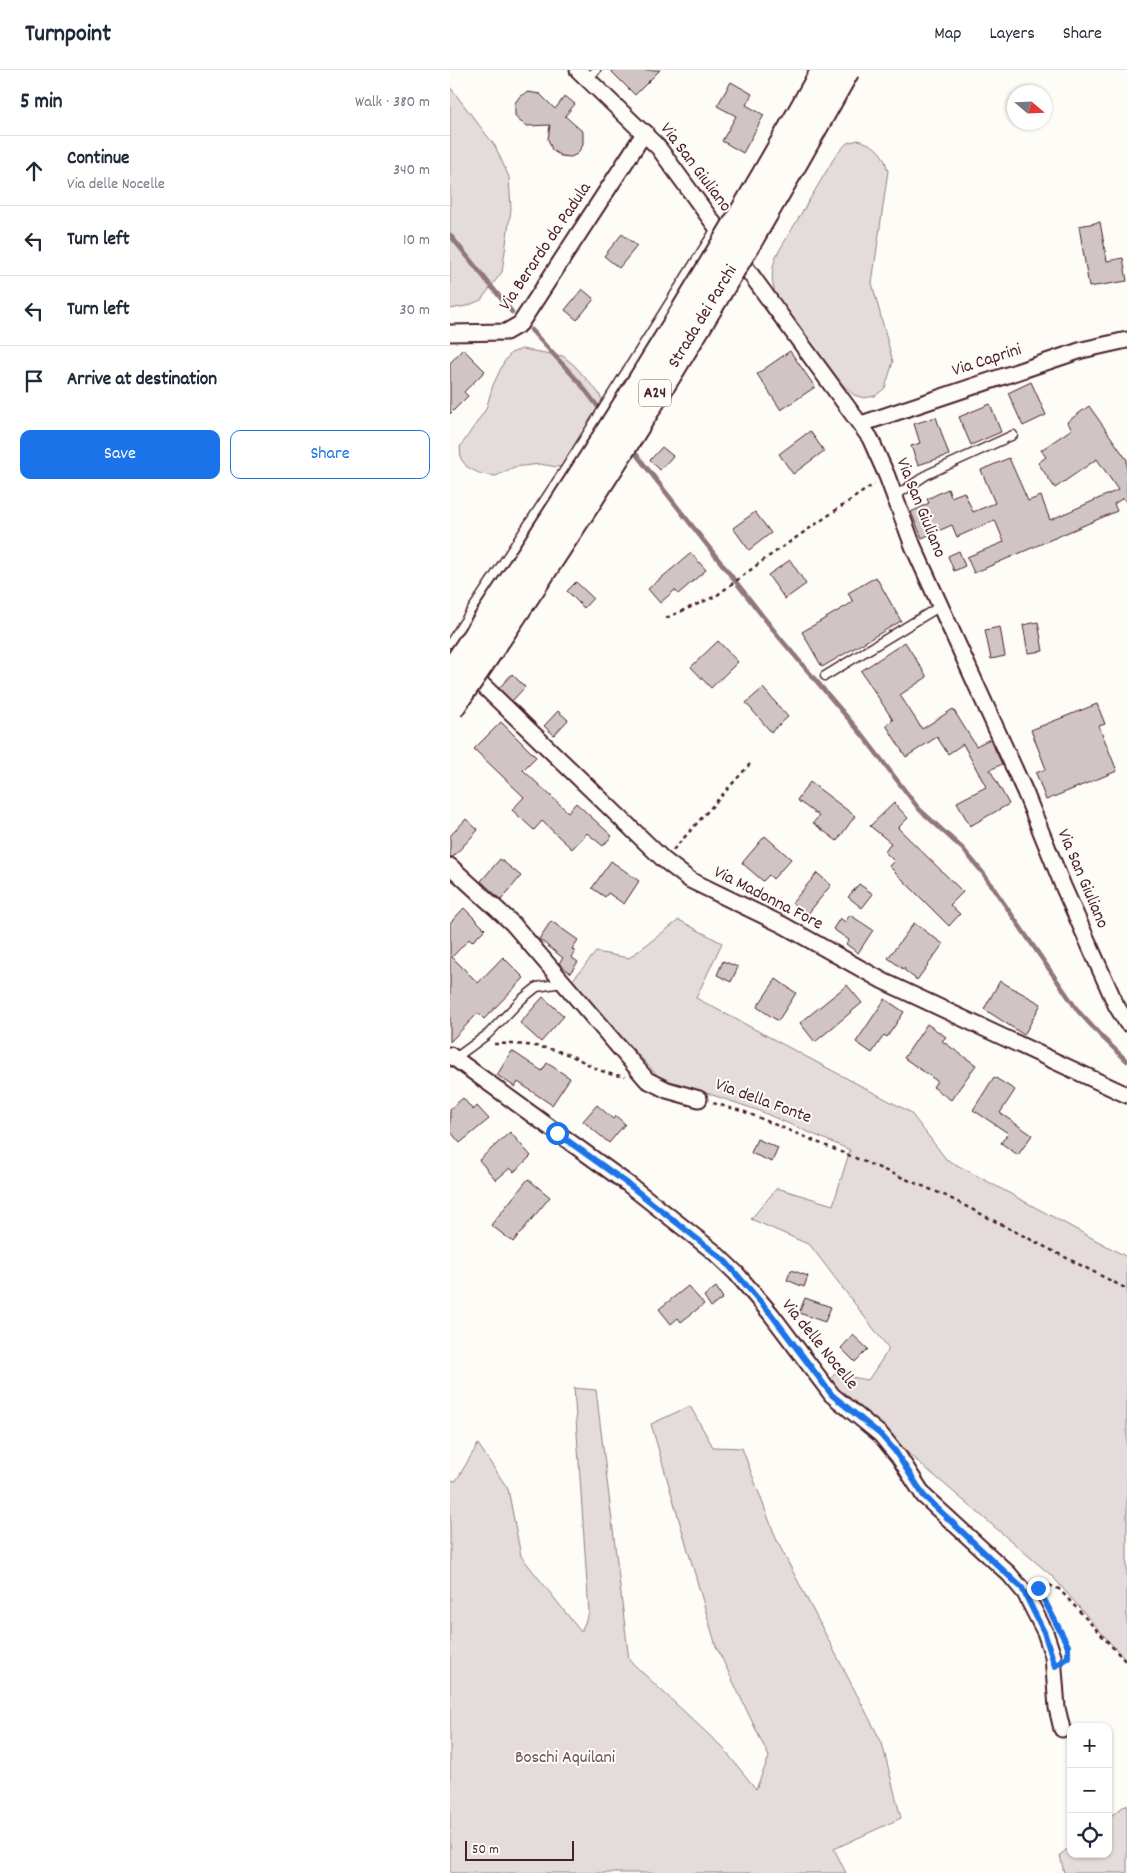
<!DOCTYPE html>
<html lang="en">
<head>
<meta charset="utf-8">
<style>
	:root { --surface:#fff; --page:#f6f6f7; --text:#1f2937; --muted:#747a83; --line:#e0e1e3; --accent:#1a73e8 }
	body { margin:0; font-family:Dekko,sans-serif; background:var(--page); color:var(--text) }
	.controls { position:absolute; right:15px; bottom:15px; display:grid; overflow:hidden; border-radius:10px; box-shadow:0 1px 4px #0004 }
	.controls button { width:45px; height:45px; display:grid; place-items:center; padding:0; border:0; border-bottom:1px solid var(--line); background:var(--surface); color:var(--text); font:25px sans-serif }
	.compass { position:absolute; left:557px; top:15px; width:45px; height:45px; border-radius:50%; background:var(--surface); box-shadow:0 1px 4px #0004; rotate:109deg }
	.scale { position:absolute; left:15px; bottom:12px; width:109px; box-sizing:border-box; padding-left:5px; border:2px solid #4a1f2b; border-top:0; font-size:14px; line-height:18px; white-space:nowrap; color:#4a1f2b; -webkit-text-stroke:4px #fdfcf7; paint-order:stroke }
	.stop { position:absolute; width:15px; height:15px; margin:-11px; border:4px solid #1a73e8; border-radius:50%; background:#fff }
	.stop.end { background:#1a73e8; border-color:#fff; box-shadow:0 1px 5px #0008 }
	.list { margin:0; padding:0; list-style:none }
	h2 { display:flex; justify-content:space-between; align-items:center; height:65px; margin:0; padding:0 20px; font-size:21px }
	h2 small { font-size:16px; font-weight:400; color:var(--muted) }
	.list li { display:grid; grid-template-columns:32px 1fr auto; gap:15px; align-items:center; box-sizing:border-box; height:70px; padding:0 20px; border-top:1px solid var(--line) }
	.list b { display:block; font-size:19px; white-space:nowrap }
	.list p { margin:0; font-size:16px; white-space:nowrap; color:var(--muted) }
	.list em { font-size:16px; font-style:normal; color:var(--muted) }
	.actions { display:flex; gap:10px; padding:15px 20px }
	.actions a { flex:1; padding:11px 0; border:1px solid var(--accent); border-radius:10px; text-align:center; font-size:18px; color:var(--accent) }
	.actions .main { background:var(--accent); color:#fff }
	.icon { flex:none; width:28px; height:28px; fill:none; stroke:currentColor; stroke-width:2; stroke-linecap:round; stroke-linejoin:round }
	.map { position:relative; flex:none; width:677px; height:1803px; overflow:hidden }
	header { display:flex; align-items:center; gap:30px; box-sizing:border-box; height:70px; padding:0 25px; background:var(--surface); border-bottom:1px solid var(--line) }
	header strong { font-size:24px }
	nav { display:flex; gap:28px; margin-inline-start:auto; font-size:18px }
	main { display:flex }
	aside { flex:1; background:var(--surface) }
	.map>svg:first-child { display:block }
	.green { fill:#e3dcda; stroke:#967e82 }
	.lines { fill:none; stroke-linecap:round; stroke-linejoin:round }
	.stream { stroke:#91777b; stroke-width:4.5 }
	.building { fill:#d0c5c4; stroke:#4a1f2b }
	.lane-casing { stroke:#4a1f2b; stroke-width:11 }
	.street-casing { stroke:#4a1f2b; stroke-width:19 }
	.path { stroke:#4a1f2b; stroke-width:2.5; stroke-dasharray:4 4; stroke-linecap:butt }
	.lane { stroke:#fdfcf7; stroke-width:8 }
	.street { stroke:#fdfcf7; stroke-width:15 }
	.highway-bridge-casing { stroke:#4a1f2b; stroke-width:30; stroke-linecap:butt }
	.highway-bridge { stroke:#fdfcf7; stroke-width:26 }
	.route { stroke:#1a73e8; stroke-width:6 }
	.labels { text-anchor:middle; dominant-baseline:central; stroke-width:4; stroke-linejoin:round; paint-order:stroke }
	.shield { fill:#fdfcf7; stroke:#806168; stroke-width:1 }
	.shield-label { font-size:16px; font-weight:bold; fill:#4a1f2b }
	.street-label { font-size:18px; fill:#4a1f2b; stroke:#fdfcf7 }
	.park-label { font-size:18px; fill:#704e57; stroke:#fdfcf7 }
</style>
</head>
<body>
<header>
<strong>Turnpoint</strong>
<nav><a>Map</a><a>Layers</a><a>Share</a></nav>
</header>
<main>
<aside>
<h2>5 min<small>Walk · 380 m</small></h2>
<ul class="list">
<li><svg class="icon" aria-label="ahead" viewBox="0 0 24 24"><path d="M12 20V5M6 11l6-6 6 6"/></svg><div><b>Continue</b><p>Via delle Nocelle</p></div><em>340 m</em></li>
<li><svg class="icon" aria-label="left" viewBox="0 0 24 24"><path d="M17 20v-9H6M10 6l-5 5 5 5"/></svg><div><b>Turn left</b></div><em>10 m</em></li>
<li><svg class="icon" aria-label="left" viewBox="0 0 24 24"><path d="M17 20v-9H6M10 6l-5 5 5 5"/></svg><div><b>Turn left</b></div><em>30 m</em></li>
<li><svg class="icon" aria-label="arrive" viewBox="0 0 24 24"><path d="M6 21V4h12l-3 4 3 4H6"/></svg><div><b>Arrive at destination</b></div></li>
</ul>
<div class="actions"><a class="main">Save</a><a>Share</a></div>
</aside>
<div class="map">
<svg width="677" height="1803" viewBox="0 0 677 1803">
	<rect width="100%" height="100%" fill="#fdfcf7"/>
	<filter id="ink" filterUnits="userSpaceOnUse"><feTurbulence type="fractalNoise" baseFrequency=".02" numOctaves="2"/><feDisplacementMap in="SourceGraphic" scale="10" xChannelSelector="R" yChannelSelector="G"/><feConvolveMatrix kernelMatrix="1 2 1 2 8 2 1 2 1" color-interpolation-filters="sRGB"/></filter>
	<g filter="url(#ink)">
		<g class="green">
			<polygon points="0,17 45,76 59,107 61,139 52,202 31,230 17,236 0,239"/>
			<path d="M408 70C426 75 434 83 438 101L422 213 443 292 435 318 425 326 414 328 404 325 394 316 326 226C321 211 321 202 326 186L386 85 397 73Z"/>
			<polygon points="72,279 113,286 124,295 148,322 152,329 150,354 129,387 119,395 107,397 90,394 64,397 46,406 31,404 17,397 11,389 10,377 36,339 43,315 54,292 61,283"/>
			<polygon points="229,850 272,873 246,928 460,1042 496,1089 677,1187 677,1592 602,1506 376,1313 385,1304 418,1310 439,1279 360,1175 301,1149 327,1118 383,1135 400,1080 307,1040 209,1007 121,912 146,882 179,888"/>
			<polygon points="124,1318 146,1320 179,1590 272,1677 306,1719 319,1687 266,1576 201,1354 240,1336 263,1377 292,1378 327,1471 432,1673 451,1748 384,1779 396,1803 0,1803 0,1410 6,1411 28,1374 58,1419 71,1486 131,1562 139,1543"/>
			<polygon points="677,1734 677,1803 614,1803 610,1785 621,1776 621,1784 658,1784 658,1748"/>
		</g>
		<g class="lines">
			<g class="stream">
				<polyline points="0,165 62,242"/>
				<polyline points="81,260 129,312 152,342"/>
				<polyline points="182,379 329,567 414,667 469,739 513,779 533,803 628,941 651,966 677,991"/>
			</g>
		</g>
		<g class="building">
			<polygon points="160,0 210,0 185,25"/>
			<polygon points="281,12 302,24 296,35 314,45 293,83 272,71 286,46 267,36"/>
			<polygon points="78,22 90,24 105,39 115,26 125,34 115,46 133,62 133,75 127,84 121,87 111,86 102,80 98,69 100,55 77,56 68,50 65,45 65,33 70,26"/>
			<polygon points="650,152 657,191 673,188 677,211 639,217 629,156"/>
			<polygon points="172,164 187,176 169,198 154,186"/>
			<polygon points="132,219 144,229 127,250 115,240"/>
			<polygon points="13,279 35,301 14,322 18,326 0,344 0,293"/>
			<polygon points="340,281 365,317 331,340 307,304"/>
			<polygon points="581,312 596,345 573,356 558,323"/>
			<polygon points="540,334 551,362 521,375 509,347"/>
			<polygon points="639,336 677,390 677,433 673,428 664,434 667,441 524,503 517,487 554,472 545,450 507,467 502,455 472,468 461,442 479,433 477,429 498,419 501,427 514,422 523,442 545,433 531,400 559,388 578,431 591,426 600,450 668,420 647,389 605,418 588,393 596,387 591,380 622,359 617,352"/>
			<polygon points="486,347 499,385 468,395 461,376 470,373 464,354"/>
			<polygon points="360,361 374,381 343,404 329,384"/>
			<polygon points="212,377 223,386 210,400 200,390"/>
			<polygon points="305,442 321,463 299,480 283,458"/>
			<polygon points="509,481 515,496 504,501 498,486"/>
			<polygon points="241,483 256,500 228,524 225,520 210,533 198,519"/>
			<polygon points="340,490 356,514 335,529 318,505"/>
			<polygon points="426,507 451,551 372,597 352,562 403,532 398,523"/>
			<polygon points="126,512 143,528 134,538 117,521"/>
			<polygon points="588,552 593,581 578,583 573,555"/>
			<polygon points="550,557 555,586 541,589 535,560"/>
			<polygon points="268,571 288,592 261,618 241,597"/>
			<polygon points="455,572 477,607 450,625 472,659 503,639 526,676 540,669 552,694 540,700 559,734 520,756 507,732 536,717 513,674 498,684 487,667 456,687 436,655 443,650 411,601"/>
			<polygon points="62,604 75,617 62,631 49,618"/>
			<polygon points="313,618 338,647 321,662 296,633"/>
			<polygon points="647,634 655,654 649,656 667,701 596,730 586,703 596,699 581,660"/>
			<polygon points="108,641 118,650 104,665 94,656"/>
			<polygon points="51,652 86,687 73,700 118,742 126,733 162,766 153,776 137,763 122,779 92,751 84,760 62,740 74,727 24,679"/>
			<polygon points="360,712 405,746 387,771 363,753 369,746 347,730"/>
			<polygon points="444,733 458,748 448,758 513,822 500,835 510,844 499,856 439,796 444,791 435,782 441,773 420,756"/>
			<polygon points="16,749 28,760 3,787 0,787 0,766"/>
			<polygon points="315,766 341,789 323,809 319,805 313,811 292,793"/>
			<polygon points="50,789 71,806 51,830 31,811"/>
			<polygon points="161,791 189,811 174,834 158,823 155,827 142,818"/>
			<polygon points="367,803 381,815 357,845 342,833"/>
			<polygon points="409,814 423,824 412,838 398,827"/>
			<polygon points="14,838 35,859 22,872 19,869 2,887 28,913 53,887 74,908 34,949 28,943 0,972 0,853"/>
			<polygon points="400,845 423,860 408,883 396,874 399,870 383,859 390,848 395,852"/>
			<polygon points="101,851 128,870 122,879 125,882 121,887 128,892 120,903 109,893 113,888 89,869"/>
			<polygon points="464,853 493,874 467,910 454,900 455,898 453,899 438,888"/>
			<polygon points="273,891 288,897 281,912 267,905"/>
			<polygon points="326,909 346,923 328,951 307,937"/>
			<polygon points="550,911 591,934 574,965 534,939"/>
			<polygon points="397,915 412,933 365,972 350,953"/>
			<polygon points="93,927 114,946 91,972 70,953"/>
			<polygon points="435,929 454,942 437,967 434,965 422,983 406,972"/>
			<polygon points="477,954 496,967 492,971 526,995 501,1030 483,1017 487,1011 454,988"/>
			<polygon points="62,981 92,1001 97,993 120,1008 102,1035 68,1012 65,1017 47,1005"/>
			<polygon points="544,1007 565,1020 550,1043 582,1065 568,1085 551,1073 558,1063 523,1040"/>
			<polygon points="13,1028 23,1040 27,1036 39,1049 10,1073 0,1061 0,1039"/>
			<polygon points="147,1035 163,1049 166,1046 175,1054 159,1073 133,1051"/>
			<polygon points="60,1062 81,1086 64,1102 60,1098 46,1110 29,1090"/>
			<polygon points="307,1069 328,1078 322,1092 301,1083"/>
			<polygon points="78,1109 100,1127 63,1172 41,1155"/>
			<polygon points="341,1200 358,1206 354,1217 337,1210"/>
			<polygon points="238,1216 254,1234 231,1252 228,1248 221,1254 209,1239"/>
			<polygon points="266,1217 273,1228 261,1237 254,1226"/>
			<polygon points="355,1228 381,1237 375,1252 349,1243"/>
			<polygon points="403,1265 418,1279 405,1292 391,1278"/>
		</g>
		<g class="lines">
			<g class="lane-casing">
				<g id="lane">
					<polyline points="138,9 146,0"/>
					<polyline points="445,426 478,404 563,365"/>
					<polyline points="0,573 117,396 267,157"/>
					<polyline points="375,606 492,535"/>
					<polyline points="4,989 38,964 72,929 87,917 112,913"/>
				</g>
			</g>
			<g class="street-casing">
				<g id="street">
					<polyline points="128,0 208,77 420,368 437,406 463,476 575,722 613,816 666,935 677,953"/>
					<polyline points="0,263 56,262 70,254 195,62"/>
					<polyline points="411,354 632,280 677,270"/>
					<polyline points="17,600 214,790 240,810 333,855 433,911 677,1025"/>
					<polyline points="0,796 63,854 197,1010 217,1020 249,1029"/>
					<polyline points="0,985 178,1114 263,1181 286,1203 321,1244 382,1325 431,1365 449,1387 474,1426 559,1504 575,1523 595,1562 603,1586 607,1638 612,1659"/>
				</g>
			</g>
			<g class="path">
				<polyline points="216,548 266,526 315,489 424,414"/>
				<polyline points="223,780 300,694"/>
				<path d="M44 974C71 973 99 976 124 987 141 995 155 1006 175 1006"/>
				<polyline points="263,1033 295,1042 494,1125 677,1219"/>
				<polyline points="589,1516 589,1511 609,1519 677,1593"/>
				<polyline points="613,1566 618,1582"/>
			</g>
			<use href="#lane" class="lane"/>
			<use href="#street" class="street"/>
			<g class="highway-bridge-casing">
				<g id="highway-bridge">
					<path d="M0 605C133 409 260 207 375 0"/>
					<path id="s1" d="M0 638C142 432 275 219 396 0"/>
				</g>
			</g>
			<use href="#highway-bridge" class="highway-bridge"/>
		</g>
	</g>
	<g class="lines" filter="url(#ink)">
		<polyline class="route" points="107,1063 178,1114 275,1191 321,1244 382,1325 431,1365 445,1381 474,1426 572,1518 594,1562 605,1596 618,1587 618,1576 588,1518"/>
	</g>
	<g class="labels">
		<rect class="shield" x="189" y="309.5" width="32" height="27" rx="4"/>
		<g class="shield-label">
			<text x="205" y="323">A24</text>
		</g>
		<g class="street-label">
			<text transform="translate(245 98) rotate(53)">Via San Giuliano</text>
			<text transform="translate(96 177) rotate(-56)">Via Berardo da Padula</text>
			<text stroke="none"><textPath href="#s1" startOffset="466">Strada dei Parchi</textPath></text>
			<text transform="translate(537 291) rotate(-18)">Via Caprini</text>
			<text transform="translate(470 438) rotate(68)">Via San Giuliano</text>
			<text transform="translate(632 809) rotate(67)">Via San Giuliano</text>
			<text transform="translate(318 829) rotate(27)">Via Madonna Fore</text>
			<text transform="translate(313 1032) rotate(20)">Via della Fonte</text>
			<text transform="translate(369 1275) rotate(51)">Via delle Nocelle</text>
		</g>
		<g class="park-label">
			<text x="115" y="1688">Boschi Aquilani</text>
		</g>
	</g>
</svg>
<div class="controls">
<button>+</button>
<button>−</button>
<button><svg class="icon" aria-label="locate" viewBox="0 0 24 24"><circle cx="12" cy="12" r="6"/><path d="M12 2v4M12 18v4M2 12h4M18 12h4"/></svg></button>
</div>
<svg class="compass" viewBox="-18 -18 36 36"><path d="M0-13l5 13h-10z" fill="#e53935"/><path d="M0 13l5-13h-10z" fill="#747a83"/></svg>
<div class="scale">50 m</div>
<div class="stop" style="left:107px;top:1063px"></div>
<div class="stop end" style="left:588px;top:1518px"></div>
</div>
</main>
</body>
</html>
